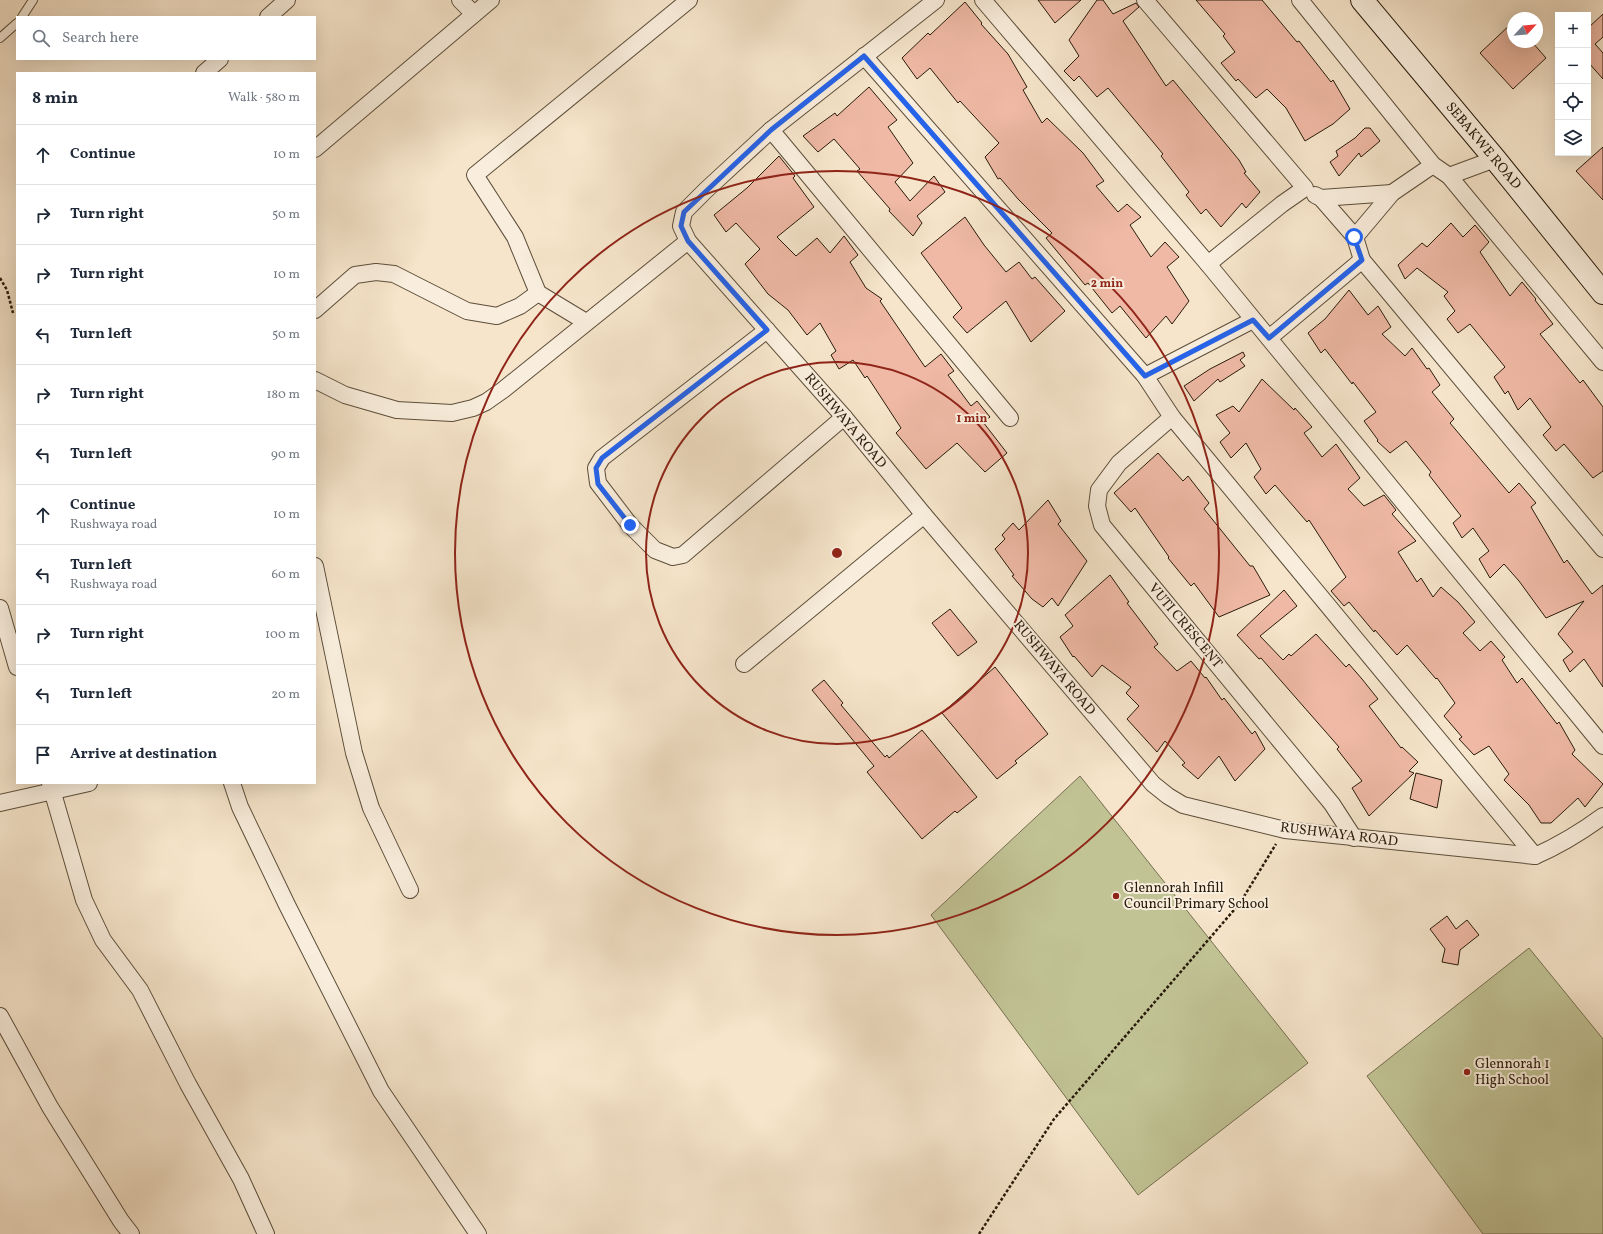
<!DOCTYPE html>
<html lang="en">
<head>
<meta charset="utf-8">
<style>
	:root { --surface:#fff; --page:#f2f2f3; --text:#1f2937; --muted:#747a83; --line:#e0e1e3 }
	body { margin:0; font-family:Vollkorn,serif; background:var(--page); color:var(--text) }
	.controls { position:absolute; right:12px; top:12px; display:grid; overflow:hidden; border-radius:0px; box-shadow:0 4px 16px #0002 }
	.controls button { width:36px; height:36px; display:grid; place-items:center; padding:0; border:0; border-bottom:1px solid var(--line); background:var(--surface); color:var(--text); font:20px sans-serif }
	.compass { position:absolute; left:1507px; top:12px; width:36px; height:36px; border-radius:50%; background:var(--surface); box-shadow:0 4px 16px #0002; rotate:64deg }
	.stop { position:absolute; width:12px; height:12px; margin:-9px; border:3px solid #2563eb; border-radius:50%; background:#fff }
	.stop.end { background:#2563eb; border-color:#fff; box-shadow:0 1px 4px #0008 }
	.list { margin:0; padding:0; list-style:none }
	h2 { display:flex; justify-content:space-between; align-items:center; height:52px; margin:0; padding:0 16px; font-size:17px }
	h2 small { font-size:13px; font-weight:400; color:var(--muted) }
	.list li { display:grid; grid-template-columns:26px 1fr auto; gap:12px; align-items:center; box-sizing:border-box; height:60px; padding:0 16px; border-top:1px solid var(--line) }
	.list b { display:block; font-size:15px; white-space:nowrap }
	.list p { margin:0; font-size:13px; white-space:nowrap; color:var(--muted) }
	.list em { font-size:13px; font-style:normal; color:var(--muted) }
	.icon { flex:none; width:22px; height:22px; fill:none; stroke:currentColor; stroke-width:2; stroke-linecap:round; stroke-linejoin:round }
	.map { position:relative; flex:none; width:1603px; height:1234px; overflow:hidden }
	.search { position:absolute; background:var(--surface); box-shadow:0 4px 16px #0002; left:16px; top:16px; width:300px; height:44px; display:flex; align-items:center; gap:10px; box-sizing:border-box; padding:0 14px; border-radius:0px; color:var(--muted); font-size:15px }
	.panel { position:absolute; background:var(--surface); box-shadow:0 4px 16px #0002; left:16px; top:72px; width:300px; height:712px; border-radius:0px }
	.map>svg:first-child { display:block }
	.green { fill:#c1c395; stroke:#756f50 }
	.building { fill:#efb9a5; stroke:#291b0a }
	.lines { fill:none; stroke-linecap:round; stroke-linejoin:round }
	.lane-casing { stroke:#5c4e3a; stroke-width:10 }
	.street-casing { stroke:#5c4e3a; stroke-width:18 }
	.secondary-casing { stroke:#291b0a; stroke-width:24 }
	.path { stroke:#291b0a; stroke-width:2.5; stroke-dasharray:3 2; stroke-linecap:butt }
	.lane { stroke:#f9eedd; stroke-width:8 }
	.street { stroke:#f9eedd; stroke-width:16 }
	.secondary { stroke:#f9eedd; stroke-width:22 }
	.route { stroke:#2563eb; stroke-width:5 }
	.ring { fill:none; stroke:#8f2418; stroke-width:2 }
	.poi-dot { fill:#8f2418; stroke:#f9eedd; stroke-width:1.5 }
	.labels { text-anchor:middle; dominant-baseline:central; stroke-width:4; stroke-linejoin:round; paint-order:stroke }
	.street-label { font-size:14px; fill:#291b0a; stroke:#f9eedd }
	.poi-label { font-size:14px; fill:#291b0a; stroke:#f9eedd; text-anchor:start }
	.centre { fill:#8f2418; stroke:#f9eedd; stroke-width:2 }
	.ring-label { font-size:12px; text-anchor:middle; font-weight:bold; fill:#8f2418; stroke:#f9eedd; stroke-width:4; stroke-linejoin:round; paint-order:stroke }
</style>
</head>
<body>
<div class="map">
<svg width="1603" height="1234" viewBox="0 0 1603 1234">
	<rect width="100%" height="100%" fill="#f6e5cb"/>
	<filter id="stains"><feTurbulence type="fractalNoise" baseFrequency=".005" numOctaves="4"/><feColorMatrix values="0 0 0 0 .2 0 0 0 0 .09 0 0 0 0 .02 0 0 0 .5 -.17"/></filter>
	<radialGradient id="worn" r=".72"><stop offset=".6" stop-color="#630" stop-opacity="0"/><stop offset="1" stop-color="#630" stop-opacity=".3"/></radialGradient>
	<g class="green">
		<polygon points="1080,776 1308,1063 1138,1195 931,915"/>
		<polygon points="1529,948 1603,1039 1603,1234 1483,1234 1367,1076"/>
	</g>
	<g class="building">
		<polygon points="1038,0 1081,0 1055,23"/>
		<polygon points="1097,0 1103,0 1113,14 1136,3 1139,7 1123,21 1166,86 1173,80 1239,160 1246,172 1244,173 1260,192 1246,208 1242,203 1221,227 1206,209 1201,214 1186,195 1189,192 1161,156 1163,154 1108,88 1097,97 1079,76 1074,81 1064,71 1079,56 1069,40"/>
		<polygon points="1196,0 1262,0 1297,42 1299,41 1331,82 1333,80 1350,109 1333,124 1305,141 1286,108 1267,89 1256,98 1238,79 1236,81 1221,63 1235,52 1223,36 1225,34"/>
		<polygon points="965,2 982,23 981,24 1008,54 1027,87 1023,90 1042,123 1047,118 1083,153 1104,181 1096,186 1118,212 1127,204 1141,217 1130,225 1151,257 1165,242 1179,257 1167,267 1189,301 1172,324 1166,316 1146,338 1120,306 1112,313 1088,283 1085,285 1046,238 1052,233 1018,199 1000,178 998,179 985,157 999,143 960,101 958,103 930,68 917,79 902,58 928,33 930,35"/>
		<polygon points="1603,14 1603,37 1595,44 1603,53 1603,79 1588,62 1588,28"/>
		<polygon points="1513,22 1513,42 1532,42 1546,58 1513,89 1480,53"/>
		<polygon points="869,87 897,120 888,127 913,163 895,182 910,201 934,176 945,192 917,216 922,223 913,236 889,211 890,209 857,171 860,169 834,139 818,152 803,136 835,113 837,116"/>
		<polygon points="1365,128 1370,128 1380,141 1361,157 1359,153 1339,176 1330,162 1338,156 1336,151 1355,138"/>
		<polygon points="1603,147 1603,200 1576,171"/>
		<polygon points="779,156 795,176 793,178 814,207 777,237 796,256 817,238 830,253 844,236 858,255 850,262 866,288 882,299 880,301 925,367 941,354 954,371 948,375 971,406 977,401 990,417 983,422 1007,453 985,472 957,443 926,469 896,433 901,428 867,376 865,378 853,360 839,369 831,355 836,351 820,323 807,335 788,310 768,294 745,264 760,249 736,223 726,232 714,215 747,188"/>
		<polygon points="965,217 984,245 1006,272 1019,262 1032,279 1035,277 1065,311 1031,342 1006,301 967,333 953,317 962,308 921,253"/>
		<polygon points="1451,223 1463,237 1475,225 1489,242 1480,252 1510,296 1522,282 1536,299 1535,300 1553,324 1540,334 1580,383 1583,380 1603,407 1603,471 1593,478 1564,444 1556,451 1543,435 1551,427 1530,398 1518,410 1508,391 1505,394 1494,377 1505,367 1470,324 1458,333 1447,319 1455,311 1444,296 1448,292 1417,268 1405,279 1398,265 1422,243 1427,247"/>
		<polygon points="1349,290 1368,315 1378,306 1391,327 1382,334 1405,356 1412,348 1427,369 1429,368 1440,385 1432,392 1454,419 1450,423 1509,493 1519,483 1536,503 1531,507 1564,563 1567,560 1592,594 1603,585 1603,687 1584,659 1570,672 1563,660 1573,652 1558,634 1584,601 1546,618 1519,581 1504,564 1490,578 1479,559 1489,551 1473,528 1462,538 1453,523 1461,516 1429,475 1431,472 1406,441 1390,453 1377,441 1378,440 1364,421 1376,412 1353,382 1352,384 1325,349 1321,353 1308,333 1325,319"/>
		<polygon points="1243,352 1245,356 1240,360 1245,366 1220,382 1218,379 1194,401 1184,386 1210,369"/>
		<polygon points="1262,379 1294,410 1295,408 1312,427 1304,433 1322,457 1336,444 1360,478 1348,489 1364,506 1384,495 1396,510 1392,514 1416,541 1398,552 1417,582 1421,578 1433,597 1441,587 1458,602 1475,622 1463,633 1480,651 1491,641 1505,657 1502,660 1517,683 1522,678 1557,724 1559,722 1575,750 1572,754 1603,784 1585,807 1578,798 1551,823 1541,823 1529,805 1504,780 1509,774 1489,746 1474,755 1459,739 1462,737 1444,716 1455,703 1437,678 1436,679 1407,645 1397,655 1375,630 1374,632 1349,602 1344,606 1331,591 1346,577 1309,520 1307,522 1275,485 1266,494 1254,477 1261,469 1246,443 1231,458 1220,442 1230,433 1216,415 1233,406 1239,412"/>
		<polygon points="1158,453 1183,481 1188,476 1209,503 1204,509 1250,566 1253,566 1270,595 1219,617 1194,583 1191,586 1168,558 1169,557 1135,508 1131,512 1114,493"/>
		<polygon points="1048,500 1061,521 1058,524 1087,561 1058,606 1052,598 1043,607 1032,599 1012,576 1014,575 995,549 1005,539 1002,535 1013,523 1019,530"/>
		<polygon points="1110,575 1129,602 1127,603 1158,644 1154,647 1177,671 1191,661 1205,678 1206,677 1222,700 1224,698 1252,734 1255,731 1265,749 1235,781 1219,756 1198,779 1182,765 1185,763 1165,741 1157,752 1127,719 1139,706 1126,693 1131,687 1102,665 1092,677 1074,656 1073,657 1060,637 1073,626 1065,615"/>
		<polygon points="1284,590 1297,606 1260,636 1283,660 1289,654 1291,656 1316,634 1346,667 1349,664 1362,679 1378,699 1369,706 1401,748 1402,747 1418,762 1409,771 1414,773 1369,816 1352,788 1362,781 1337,749 1339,747 1261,658 1259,659 1237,635"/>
		<polygon points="950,609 977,642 958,656 932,623"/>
		<polygon points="995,667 1048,734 1015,761 1017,763 997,779 942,713"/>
		<polygon points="824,680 843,703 841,705 885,757 887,755 889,758 922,730 977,797 957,813 955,811 922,839 867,772 874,766 812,690"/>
		<polygon points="1416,773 1442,780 1437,808 1410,799"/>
		<polygon points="1447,916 1456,929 1467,920 1479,935 1460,950 1458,965 1442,962 1445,949 1430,929"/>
	</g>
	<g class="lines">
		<g class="lane-casing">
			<g id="lane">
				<polyline points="22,17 33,0"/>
				<polyline points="0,38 17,23"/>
			</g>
		</g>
		<g class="street-casing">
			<g id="street">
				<polyline points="460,0 474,14"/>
				<path d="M936 0 771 130 706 190 684 212 681 226 688 241 844 417 924 515 1153 784 1168 796 1183 805 1285 830 1535 856C1562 844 1580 833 1603 816"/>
				<polyline points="983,0 1208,264 1603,746"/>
				<polyline points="1145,0 1305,188 1282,204 1208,264"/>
				<polyline points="1300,0 1433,165 1449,176 1603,362"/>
				<polyline points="268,17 287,0"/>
				<polyline points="864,56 1145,376 1172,417 1535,856"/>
				<polyline points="204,73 220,59"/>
				<polyline points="771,130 1010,418"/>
				<polyline points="315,149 491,0"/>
				<polyline points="1449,176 1495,159"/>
				<polyline points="1315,195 1321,198 1355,237"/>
				<polyline points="1321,198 1392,193"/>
				<polyline points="1362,260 1355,237 1392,193 1433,165"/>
				<polyline points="315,310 355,275 376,272 394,274 467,311 497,316 520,306 538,293"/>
				<polyline points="586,322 538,293 515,237 475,175 689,0"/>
				<polyline points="767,330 602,458 596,468 598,483 630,525 655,550 673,557 683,555 844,417"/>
				<polyline points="1269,338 1362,260 1603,549"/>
				<polyline points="1145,376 1253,320"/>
				<polyline points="315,380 345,395 397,410 452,413 473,408 486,402 503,390 688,241"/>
				<polyline points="1172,417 1119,463 1099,490 1097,506 1102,525 1332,804 1354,838"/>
				<polyline points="315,566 354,753 371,808 410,890"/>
				<polyline points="0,608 17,667"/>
				<polyline points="744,664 924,515"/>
				<polyline points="50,783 84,900 103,940 140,990 188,1084 241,1179 266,1234"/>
				<polyline points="232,783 240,807 287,905 381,1091 478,1234"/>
				<polyline points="0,803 89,783"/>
				<polyline points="0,1016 50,1107 121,1221 131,1234"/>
			</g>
		</g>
		<g class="secondary-casing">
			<polyline id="secondary" points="1362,0 1495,159 1603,293"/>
		</g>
		<g class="path">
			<polyline points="0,278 7,290 13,313"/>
			<polyline points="979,1234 1054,1119 1240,903 1276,844"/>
		</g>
		<use href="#lane" class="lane"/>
		<use href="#street" class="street"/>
		<use href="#secondary" class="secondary"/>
	</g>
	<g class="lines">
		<polyline class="route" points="630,525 598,484 596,468 602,458 767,330 688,241 681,226 684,212 771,130 864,56 1145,376 1253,320 1269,338 1362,260 1354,237"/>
	</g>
	<g class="ring">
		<circle cx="837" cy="553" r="191"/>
		<circle cx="837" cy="553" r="382"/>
	</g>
	<g class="poi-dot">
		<circle cx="1116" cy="896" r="4"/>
		<circle cx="1467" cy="1072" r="4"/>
	</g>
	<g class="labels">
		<g class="street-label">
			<text transform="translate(1483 146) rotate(50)">SEBAKWE ROAD</text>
			<text transform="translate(845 421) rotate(50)">RUSHWAYA ROAD</text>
			<text transform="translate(1185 626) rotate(50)">VUTI CRESCENT</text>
			<text transform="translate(1054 668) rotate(50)">RUSHWAYA ROAD</text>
			<text transform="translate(1339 835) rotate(7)">RUSHWAYA ROAD</text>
		</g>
		<g class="poi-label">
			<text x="1124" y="888">Glennorah Infill<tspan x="1124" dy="16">Council Primary School</tspan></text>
			<text x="1475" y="1064">Glennorah 1<tspan x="1475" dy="16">High School</tspan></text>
		</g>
	</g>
	<circle cx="837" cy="553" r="6" class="centre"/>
	<g class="ring-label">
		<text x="1107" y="287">2 min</text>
		<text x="972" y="422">1 min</text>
	</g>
	<rect width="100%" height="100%" filter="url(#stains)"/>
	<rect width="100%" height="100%" fill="url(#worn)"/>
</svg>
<div class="controls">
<button>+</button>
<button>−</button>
<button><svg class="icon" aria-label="locate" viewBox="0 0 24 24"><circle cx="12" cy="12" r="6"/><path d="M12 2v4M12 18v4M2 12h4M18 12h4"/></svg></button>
<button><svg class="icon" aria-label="layers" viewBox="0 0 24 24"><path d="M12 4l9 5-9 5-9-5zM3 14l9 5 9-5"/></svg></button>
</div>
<svg class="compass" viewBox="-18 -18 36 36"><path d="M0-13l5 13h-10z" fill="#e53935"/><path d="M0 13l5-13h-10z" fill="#747a83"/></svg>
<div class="stop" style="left:1354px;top:237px"></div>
<div class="stop end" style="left:630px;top:525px"></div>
<div class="search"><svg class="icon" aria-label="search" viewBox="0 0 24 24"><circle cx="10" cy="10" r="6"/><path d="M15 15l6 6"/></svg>Search here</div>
<section class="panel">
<h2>8 min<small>Walk · 580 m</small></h2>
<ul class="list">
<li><svg class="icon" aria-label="ahead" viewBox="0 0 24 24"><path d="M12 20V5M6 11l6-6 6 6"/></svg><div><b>Continue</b></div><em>10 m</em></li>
<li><svg class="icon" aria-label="right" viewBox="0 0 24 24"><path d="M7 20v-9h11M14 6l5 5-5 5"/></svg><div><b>Turn right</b></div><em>50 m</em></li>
<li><svg class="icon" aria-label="right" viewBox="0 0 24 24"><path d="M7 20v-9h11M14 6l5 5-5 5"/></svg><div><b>Turn right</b></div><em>10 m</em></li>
<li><svg class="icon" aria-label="left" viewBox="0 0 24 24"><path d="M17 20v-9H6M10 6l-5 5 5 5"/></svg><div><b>Turn left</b></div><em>50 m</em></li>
<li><svg class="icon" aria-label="right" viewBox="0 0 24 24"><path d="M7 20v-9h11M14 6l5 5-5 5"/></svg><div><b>Turn right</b></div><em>180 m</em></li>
<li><svg class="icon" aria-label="left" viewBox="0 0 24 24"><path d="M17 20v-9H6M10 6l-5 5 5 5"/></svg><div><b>Turn left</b></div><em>90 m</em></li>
<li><svg class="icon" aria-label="ahead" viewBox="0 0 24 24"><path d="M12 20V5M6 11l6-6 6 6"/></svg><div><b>Continue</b><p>Rushwaya road</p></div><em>10 m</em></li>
<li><svg class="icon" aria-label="left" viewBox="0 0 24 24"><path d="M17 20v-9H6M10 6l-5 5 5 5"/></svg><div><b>Turn left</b><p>Rushwaya road</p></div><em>60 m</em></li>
<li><svg class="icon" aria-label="right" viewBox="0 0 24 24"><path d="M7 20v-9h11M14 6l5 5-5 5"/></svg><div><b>Turn right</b></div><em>100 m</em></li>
<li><svg class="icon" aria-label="left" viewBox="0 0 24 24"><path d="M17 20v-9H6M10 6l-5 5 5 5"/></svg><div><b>Turn left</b></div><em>20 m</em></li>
<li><svg class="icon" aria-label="arrive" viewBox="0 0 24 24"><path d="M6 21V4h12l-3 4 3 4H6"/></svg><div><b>Arrive at destination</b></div></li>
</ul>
</section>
</div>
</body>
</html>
